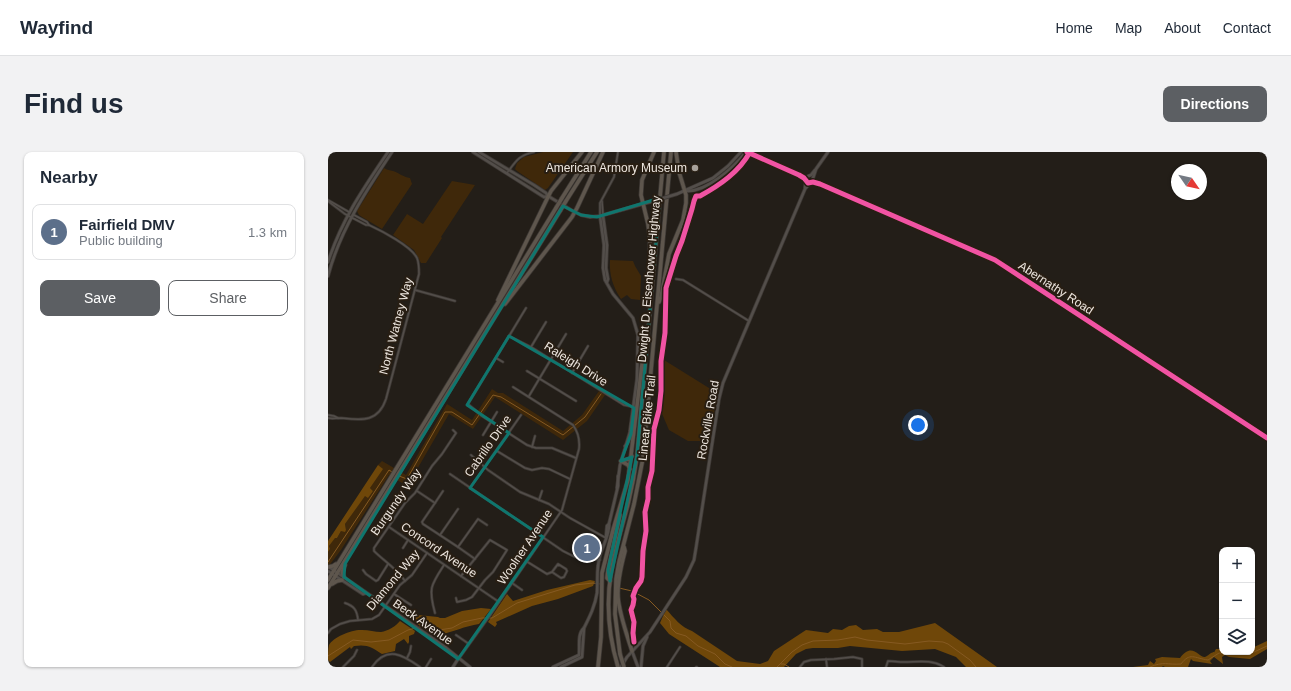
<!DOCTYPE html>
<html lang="en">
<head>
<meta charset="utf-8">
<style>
	:root { --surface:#fff; --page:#f2f2f3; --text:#1f2937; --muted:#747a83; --line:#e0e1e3; --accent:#5c5f63 }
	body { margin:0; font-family:Helvetica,sans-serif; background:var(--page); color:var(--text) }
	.controls { position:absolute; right:12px; bottom:12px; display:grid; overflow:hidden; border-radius:8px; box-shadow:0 1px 3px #0004 }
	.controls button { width:36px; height:36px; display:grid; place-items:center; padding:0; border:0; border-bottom:1px solid var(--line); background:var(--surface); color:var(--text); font:20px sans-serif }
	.compass { position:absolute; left:843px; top:12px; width:36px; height:36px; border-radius:50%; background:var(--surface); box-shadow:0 1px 3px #0004; rotate:124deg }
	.you { position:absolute; left:590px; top:273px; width:14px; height:14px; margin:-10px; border:3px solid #fff; border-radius:50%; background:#1a73e8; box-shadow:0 0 0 6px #1a73e833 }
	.badge { display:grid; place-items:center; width:26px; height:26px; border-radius:50%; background:var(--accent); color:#fff; font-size:13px; font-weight:700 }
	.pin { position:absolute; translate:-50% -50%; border:2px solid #fff; box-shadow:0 1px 4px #0006 }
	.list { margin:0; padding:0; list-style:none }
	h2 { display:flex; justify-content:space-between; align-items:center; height:52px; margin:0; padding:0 16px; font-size:17px }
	h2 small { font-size:13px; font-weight:400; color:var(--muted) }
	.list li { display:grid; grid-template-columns:26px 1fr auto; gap:12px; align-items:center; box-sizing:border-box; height:56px; margin:0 8px 8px; padding:0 8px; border:1px solid var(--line); border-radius:8px }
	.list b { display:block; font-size:15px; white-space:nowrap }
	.list p { margin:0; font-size:13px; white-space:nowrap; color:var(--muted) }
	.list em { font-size:13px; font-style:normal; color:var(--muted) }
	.actions { display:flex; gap:8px; padding:12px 16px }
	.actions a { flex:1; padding:9px 0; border:1px solid var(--accent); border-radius:8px; text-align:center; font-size:14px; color:var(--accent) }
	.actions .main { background:var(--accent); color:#fff }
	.icon { flex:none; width:22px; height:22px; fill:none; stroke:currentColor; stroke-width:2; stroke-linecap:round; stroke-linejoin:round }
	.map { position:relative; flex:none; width:939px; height:515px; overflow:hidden; border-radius:8px }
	header { display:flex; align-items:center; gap:24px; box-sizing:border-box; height:56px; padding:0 20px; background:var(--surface); border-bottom:1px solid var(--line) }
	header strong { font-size:19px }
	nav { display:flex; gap:22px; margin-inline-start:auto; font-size:14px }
	.intro { display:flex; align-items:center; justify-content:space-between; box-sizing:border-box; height:96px; padding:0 24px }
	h1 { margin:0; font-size:28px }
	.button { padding:10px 18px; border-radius:8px; background:var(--accent); color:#fff; font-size:14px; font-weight:700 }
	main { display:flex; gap:24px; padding:0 24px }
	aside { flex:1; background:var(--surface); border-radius:8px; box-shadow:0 1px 3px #0004 }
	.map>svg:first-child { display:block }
	.green { fill:#3f280a }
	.forest { fill:#6f4709 }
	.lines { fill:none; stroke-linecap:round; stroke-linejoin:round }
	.stream { stroke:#865a22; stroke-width:1 }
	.street-casing { stroke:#3d3834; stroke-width:3 }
	.secondary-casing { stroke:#3d3834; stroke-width:4 }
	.highway-casing { stroke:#3d3834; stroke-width:5 }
	.street { stroke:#534e4a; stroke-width:1.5 }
	.secondary { stroke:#534e4a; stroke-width:2.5 }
	.highway { stroke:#5e564d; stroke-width:3.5 }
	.secondary-bridge-casing { stroke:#3d3834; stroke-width:4; stroke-linecap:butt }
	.highway-bridge-casing { stroke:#3d3834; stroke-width:5; stroke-linecap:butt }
	.secondary-bridge { stroke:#534e4a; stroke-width:2.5 }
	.highway-bridge { stroke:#5e564d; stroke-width:3.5 }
	.cycleway-casing { stroke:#281e13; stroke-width:8 }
	.cycleway { stroke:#f153a3; stroke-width:5 }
	.marked { fill:none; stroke:#0f766e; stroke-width:3; stroke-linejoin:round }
	.poi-dot { fill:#a6a099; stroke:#281e13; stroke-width:1.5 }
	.labels { text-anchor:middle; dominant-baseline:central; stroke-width:4; stroke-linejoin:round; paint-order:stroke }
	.poi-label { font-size:12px; fill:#ede6df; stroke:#281e13; text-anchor:end }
	.street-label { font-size:12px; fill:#ede6df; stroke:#281e13 }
</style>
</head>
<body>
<header>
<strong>Wayfind</strong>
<nav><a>Home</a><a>Map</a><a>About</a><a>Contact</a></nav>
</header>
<div class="intro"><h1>Find us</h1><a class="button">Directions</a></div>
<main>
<aside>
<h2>Nearby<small></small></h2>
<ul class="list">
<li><span class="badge" style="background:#5c6f8a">1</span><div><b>Fairfield DMV</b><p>Public building</p></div><em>1.3 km</em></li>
</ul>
<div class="actions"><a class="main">Save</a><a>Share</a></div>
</aside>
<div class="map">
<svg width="939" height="515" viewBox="0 0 939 515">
	<rect width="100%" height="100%" fill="#231e18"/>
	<g class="green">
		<polygon points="215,0 245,0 220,36 217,38 189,19 187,17 189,11 196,5"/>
		<path d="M56 16C59 18 62 18 65 19 71 21 75 25 82 26L84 32 54 77 34 65 31 63 29 59Z"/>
		<polygon points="124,29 147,33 113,85 114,86 98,111 93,111 86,98 65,83 79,62 95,72"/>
		<path d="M282 108 305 109 307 114 313 124 312 148 303 147 299 143 293 147C285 135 281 123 282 108Z"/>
		<polygon points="336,208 389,241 382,289 360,289 341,278 332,257"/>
		<polygon points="164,237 170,241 175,241 235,279 254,263 271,239 277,243 259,269 235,288 167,245 145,277 121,262 80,333 74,331 61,323 13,398 0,415 0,400 2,397 1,394 7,385 9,386 13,379 18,378 17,372 37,343 45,339 42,336 54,317 50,313 54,309 78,323 119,252 144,268"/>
	</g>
	<g class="forest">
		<polygon points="50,313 55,317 42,336 45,339 40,346 37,344 17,372 18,378 17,380 13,379 9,386 7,386 1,394 2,397 0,400 0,389"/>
		<polygon points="262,428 267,429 265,434 230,447 204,454 168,470 169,472 167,475 160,470 179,442 185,449 219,438"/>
		<path d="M153 456 163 457 151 472C137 474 125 480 111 483V487L82 467 90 463 110 465 112 466H117L134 459Z"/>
		<path d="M338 457C346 466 353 475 364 479L409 509 432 512 440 509 446 499 478 478 500 481 505 477 514 478 521 474 528 473 535 478 549 477 555 480H571L607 471 669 515H638L628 505 607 497 574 499 522 494 510 496H485L478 497 468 502 456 515H392L341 482 332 471Z"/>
		<path d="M72 469 87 479 86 482 81 484V490L80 492 76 487 68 492 67 499 54 502C44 495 39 492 26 494L23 497 22 495 2 510 0 508C0 503 0 497 1 493 5 485 25 477 34 478 41 478 47 480 53 480 60 479 68 474 72 469Z"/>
		<path d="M939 489V497L922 507 901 505 897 503 894 505 895 512 886 505 882 509 884 512 865 509 863 507 860 515H837L835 514 834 515H805L820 513 822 509 826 512 828 509 827 507 834 505 852 506C864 489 871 506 877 505 880 504 881 502 883 501 888 499 885 502 888 497H894V500H924V496Z"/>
	</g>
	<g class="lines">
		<g class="stream">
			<polyline points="71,324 79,327 117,260 124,260 144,273 165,243 173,245 235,283 257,265 273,242"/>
			<polyline points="0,410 61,318 64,320"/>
			<polyline points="291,436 304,439 321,448 342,469 343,476 348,481 358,484 370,494 387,502 397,512 404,515"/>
			<polyline points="0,504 25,488 43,490 61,488 80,478 96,474 111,478 124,476 135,470 154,466 164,466 189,451 247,433 265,431 272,432"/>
			<polyline points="453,512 456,512 461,515"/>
			<polyline points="449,515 464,500 474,493 485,489 510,488 527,485 539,488 577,492 601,489 615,490 620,492 642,508 648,515"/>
			<path d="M822 515C836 509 839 513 853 512 862 500 866 506 880 508L891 501H917L926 500 939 494"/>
		</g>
		<g class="street-casing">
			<g id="street">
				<path d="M179 21C188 9 191 3 206 0"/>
				<polyline points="0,48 21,60"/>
				<polyline points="0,49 17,62 38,73 41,73"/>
				<polyline points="274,49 275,63"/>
				<polyline points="272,64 272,51 286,25 290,0"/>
				<polyline points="348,127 355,128 421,169"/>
				<polyline points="87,138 127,149"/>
				<polyline points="198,156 140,252 154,264 199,293 208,296 224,296 248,306"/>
				<polyline points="181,184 203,195 296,253 306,255"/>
				<polyline points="203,195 218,170"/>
				<polyline points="168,206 175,210"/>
				<polyline points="199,219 248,249"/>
				<polyline points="244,221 260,194"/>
				<polyline points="201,244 238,182"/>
				<polyline points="0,263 6,264 10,266"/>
				<path d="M0 266C4 267 8 266 13 266 33 268 50 271 58 247L91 122C91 116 91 111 89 106 83 94 54 79 41 73L39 70 26 63"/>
				<polyline points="155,283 169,260"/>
				<polyline points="204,295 207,284"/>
				<polyline points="169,299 197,316 204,318 214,316 221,317 242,327"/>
				<polyline points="143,303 160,318 192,340 221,352 242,366 278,386"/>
				<polyline points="122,322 235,399 247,405 272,408"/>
				<polyline points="142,336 193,263"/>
				<polyline points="89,339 107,351 94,370 95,372 130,395 147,407"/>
				<polyline points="211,348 214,339"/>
				<polyline points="107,351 115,339"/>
				<polyline points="61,375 171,450"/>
				<polyline points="112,383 130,357"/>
				<polyline points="130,395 150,367 159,373"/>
				<polyline points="75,396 80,388"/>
				<polyline points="198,409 219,422 224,420 233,426 236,425 239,419 238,417 230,412 224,420"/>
				<polyline points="35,418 38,422 48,429 50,428 60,412"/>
				<path d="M77 429C69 417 56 409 46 399V396L77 351 87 341 104 314 114 302 128 281 125 278"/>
				<polyline points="184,431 194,438"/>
				<polyline points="66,442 83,453"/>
				<polyline points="128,446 129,450 138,448 144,445 157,428 165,420 179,398 162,388 133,424"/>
				<path d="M17 451C26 454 29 458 30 468"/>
				<path d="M107 461C100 436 103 433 116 413"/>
				<polyline points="0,481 3,477 12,472 22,469 44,467 51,463 72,433 84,423 99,401"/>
				<polyline points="128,483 141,492"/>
				<path d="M132 505 163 462 234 358 251 297C252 288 250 280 245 273L185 235"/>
				<polyline points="79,506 82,500 83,494"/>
				<polyline points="498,507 499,515"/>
				<polyline points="15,515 26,504 29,498"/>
				<path d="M44 515C59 493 75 503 92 515"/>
				<polyline points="98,515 103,507"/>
				<polyline points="339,515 352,495"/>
				<polyline points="368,515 369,515"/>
				<polyline points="472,515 476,510 483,508 506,507 525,505 534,507 534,515"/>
				<path d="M558 515 560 509C565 509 570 510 576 510 590 510 603 507 616 515"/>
			</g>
		</g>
		<g class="secondary-casing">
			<g id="secondary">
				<polyline points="145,0 216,45 220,44"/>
				<polyline points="151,0 206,33 218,41 220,44 243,58 253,63 262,65 272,64 322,50"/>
				<polyline points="419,0 471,23 478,28"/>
				<polyline points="485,26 488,17 500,0"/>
				<polyline points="483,30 492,32 667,108 939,286"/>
				<polyline points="477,36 478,25 483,23 487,18"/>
				<path d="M358 39C379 40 405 16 418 0"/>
				<polyline points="349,42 385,26 400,14 413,0"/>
				<path d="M272 64 276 93 275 116 277 128 285 142 305 166 310 183 309 227 302 279C303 284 301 291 297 294"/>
				<polyline points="275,64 279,93 278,116 280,127 279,130"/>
				<path d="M0 110C14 67 35 37 60 0"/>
				<path d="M0 124C12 78 38 39 64 0"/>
				<polyline points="289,336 292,313 302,280"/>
				<polyline points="278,385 279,374 281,372 290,334 290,324"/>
				<polyline points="1,415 117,495 142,515"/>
				<polyline points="0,419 35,442 38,441"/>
				<polyline points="304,499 310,515"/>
				<polyline points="125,515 130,507"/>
				<path d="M225 515 251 503C252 494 249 482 256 476 262 464 267 454 269 441 270 428 268 416 272 404 274 395 282 382 281 372"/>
				<polyline points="233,515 254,505 256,476"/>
				<polyline points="293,515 299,505 322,480 358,425 366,408 368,396 391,247 395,231 477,37 482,31"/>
				<polyline points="313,515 315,494 319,485"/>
			</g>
		</g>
		<g class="highway-casing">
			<g id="highway">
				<polyline points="234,46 263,0"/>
				<polyline points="238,49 269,0"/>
				<polyline points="323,141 321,136 322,87 320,72 313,43 314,28 326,0"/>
				<polyline points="170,148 218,49 223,39 254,0"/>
				<polyline points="331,150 333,145 341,102 355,68 358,51 358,43 351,20 348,0"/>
				<polyline points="177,152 244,65 249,56 275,0"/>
				<polyline points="293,309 301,307 304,304"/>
				<polyline points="293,309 300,313 302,317"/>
				<path d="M296 395 297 399C293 414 289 430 290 445 291 461 299 483 304 499"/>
				<polyline points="0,415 5,414 8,412"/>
				<polyline points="16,425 14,420 17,413"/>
				<polyline points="0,428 228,56"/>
				<polyline points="282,429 279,426 280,418 292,363"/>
				<polyline points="4,432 9,429 14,428"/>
				<polyline points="0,436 232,59"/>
				<polyline points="292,502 287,462 288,427 291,410 306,352 315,306 343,0"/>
				<polyline points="270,515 273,485 274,421 285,378 300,328 315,204 318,198"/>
				<path d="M290 515C281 485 278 452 283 421 287 397 294 375 300 352 304 336 307 320 309 304L336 0"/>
			</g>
		</g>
		<use href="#street" class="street"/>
		<use href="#secondary" class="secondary"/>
		<use href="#highway" class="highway"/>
		<g class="secondary-bridge-casing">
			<polyline id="secondary-bridge" points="322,50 349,42"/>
		</g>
		<g class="highway-bridge-casing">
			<g id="highway-bridge">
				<polyline points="228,56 234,46"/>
				<polyline points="232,59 238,49"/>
				<polyline points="292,502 296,515"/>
			</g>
		</g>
		<use href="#secondary-bridge" class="secondary-bridge"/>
		<use href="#highway-bridge" class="highway-bridge"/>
		<g class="cycleway-casing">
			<g id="cycleway">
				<polyline points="419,0 471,23 476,26 480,31 485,30 492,32 667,108 939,286"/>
				<path d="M306 490 305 481 306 470 303 458 305 453 306 447 305 444 308 436 313 429 314 425 315 399 318 379 317 360 320 347V335L324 319 326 277 331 258 333 239V209L337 181 338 136 348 104 354 89 364 57 366 49 368 44H372C392 33 411 20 422 0"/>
			</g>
		</g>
		<use href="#cycleway" class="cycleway"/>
	</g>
	<path class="marked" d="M332 46 309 304 282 429 280 418 304 305 293 309 303 282 306 256 181 184 139 253 181 281 142 336 215 385 130 507 16 425 17 412 235 54 253 63 269 65Z"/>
	<circle class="poi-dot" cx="367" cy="16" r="4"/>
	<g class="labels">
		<g class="poi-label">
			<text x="359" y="16">American Armory Museum</text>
		</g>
		<g class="street-label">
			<text transform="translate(321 127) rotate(-85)">Dwight D. Eisenhower Highway</text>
			<text transform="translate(728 136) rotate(33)">Abernathy Road</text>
			<text transform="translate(68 174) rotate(-75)">North Watney Way</text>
			<text transform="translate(248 212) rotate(32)">Raleigh Drive</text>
			<text transform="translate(319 266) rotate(-84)">Linear Bike Trail</text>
			<text transform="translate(380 268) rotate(-80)">Rockville Road</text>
			<text transform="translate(160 294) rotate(-55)">Cabrillo Drive</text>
			<text transform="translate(68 350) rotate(-55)">Burgundy Way</text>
			<text transform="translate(197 395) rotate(-56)">Woolner Avenue</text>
			<text transform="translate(111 398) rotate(34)">Concord Avenue</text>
			<text transform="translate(65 428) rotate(-50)">Diamond Way</text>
			<text transform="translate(95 470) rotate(35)">Beck Avenue</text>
		</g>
	</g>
</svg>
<div class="controls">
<button>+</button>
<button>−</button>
<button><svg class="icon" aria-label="layers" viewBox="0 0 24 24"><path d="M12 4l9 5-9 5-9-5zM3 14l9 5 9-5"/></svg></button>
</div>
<svg class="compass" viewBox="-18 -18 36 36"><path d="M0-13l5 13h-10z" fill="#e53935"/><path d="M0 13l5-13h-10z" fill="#747a83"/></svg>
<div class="you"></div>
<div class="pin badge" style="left:259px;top:396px;background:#5c6f8a">1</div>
</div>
</main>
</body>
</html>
